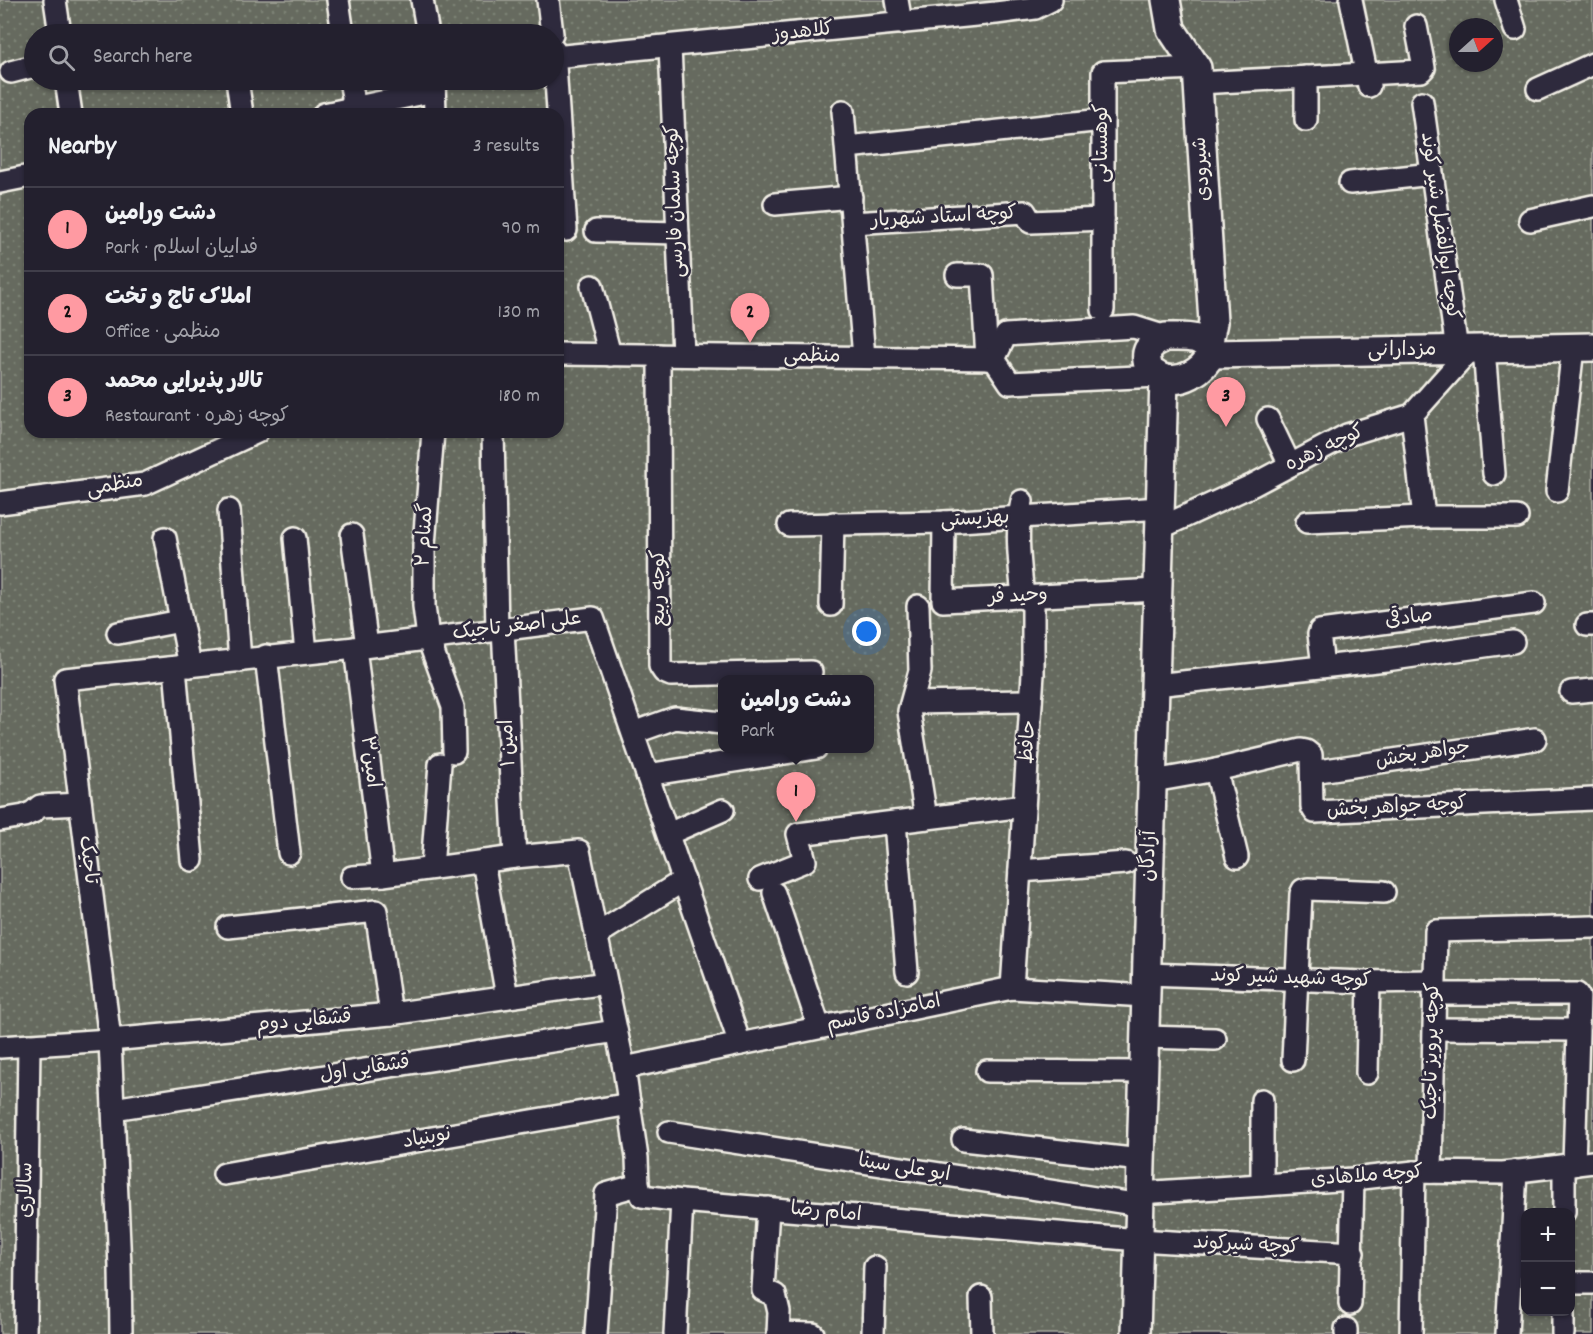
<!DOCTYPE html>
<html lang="en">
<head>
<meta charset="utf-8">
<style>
	:root { --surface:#23202e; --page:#2f2d3a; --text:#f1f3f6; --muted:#a3a3aa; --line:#403e4a; --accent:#ff9aa2 }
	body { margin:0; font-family:Dekko,"Playpen Sans Arabic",sans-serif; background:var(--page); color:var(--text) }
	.controls { position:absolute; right:18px; bottom:18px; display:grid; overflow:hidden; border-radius:12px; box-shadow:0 2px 4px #0004 }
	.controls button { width:54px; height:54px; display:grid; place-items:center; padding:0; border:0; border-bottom:2px solid var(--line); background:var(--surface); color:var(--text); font:30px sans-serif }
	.compass { position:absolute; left:1449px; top:18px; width:54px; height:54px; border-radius:50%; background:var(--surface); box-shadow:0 2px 4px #0004; rotate:69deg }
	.you { position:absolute; left:867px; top:632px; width:21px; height:21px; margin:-15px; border:4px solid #fff; border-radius:50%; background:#1a73e8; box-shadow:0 0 0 9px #1a73e833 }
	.badge { display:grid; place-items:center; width:39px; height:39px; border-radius:50%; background:var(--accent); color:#111; font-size:20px; font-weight:700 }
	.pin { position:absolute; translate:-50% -50px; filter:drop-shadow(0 2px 3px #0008) }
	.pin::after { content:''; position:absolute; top:32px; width:21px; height:18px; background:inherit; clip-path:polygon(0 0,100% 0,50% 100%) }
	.popup { position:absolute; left:718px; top:675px; width:156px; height:78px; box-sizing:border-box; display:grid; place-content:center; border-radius:12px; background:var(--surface); filter:drop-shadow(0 2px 4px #0005); font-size:20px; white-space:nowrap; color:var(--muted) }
	.popup b { font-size:22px; color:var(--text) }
	.popup::after { content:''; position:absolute; left:50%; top:100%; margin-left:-12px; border:12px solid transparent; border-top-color:var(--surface) }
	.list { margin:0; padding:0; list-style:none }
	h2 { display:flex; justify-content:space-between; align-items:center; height:78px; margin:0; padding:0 24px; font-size:26px }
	h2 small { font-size:20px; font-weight:400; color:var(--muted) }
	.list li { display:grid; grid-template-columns:39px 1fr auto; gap:18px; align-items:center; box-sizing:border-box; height:84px; padding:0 24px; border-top:2px solid var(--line) }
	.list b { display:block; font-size:22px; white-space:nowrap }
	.list p { margin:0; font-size:20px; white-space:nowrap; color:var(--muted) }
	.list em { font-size:20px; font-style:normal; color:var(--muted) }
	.icon { flex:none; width:33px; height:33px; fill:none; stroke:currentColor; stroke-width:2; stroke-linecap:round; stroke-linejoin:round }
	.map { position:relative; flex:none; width:1593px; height:1334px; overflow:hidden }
	.search { position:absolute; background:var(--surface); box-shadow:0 2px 4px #0004; left:24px; top:24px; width:540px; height:66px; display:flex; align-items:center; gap:15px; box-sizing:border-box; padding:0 21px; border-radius:33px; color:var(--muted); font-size:22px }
	.panel { position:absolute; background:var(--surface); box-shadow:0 2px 4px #0004; left:24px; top:108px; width:540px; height:330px; border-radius:18px }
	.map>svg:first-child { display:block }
	.grass { fill:url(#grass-dots); stroke:#adaea3; stroke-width:1.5; fill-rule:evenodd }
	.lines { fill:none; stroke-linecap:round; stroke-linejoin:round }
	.minor-casing { stroke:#f4f1e8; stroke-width:26 }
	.major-casing { stroke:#f4f1e8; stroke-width:32 }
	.minor { stroke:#2f2a3d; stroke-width:21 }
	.major { stroke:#2f2a3d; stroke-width:27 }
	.labels { text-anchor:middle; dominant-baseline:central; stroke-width:5; stroke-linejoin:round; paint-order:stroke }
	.street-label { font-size:20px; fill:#f4f1e8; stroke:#2f2a3d }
</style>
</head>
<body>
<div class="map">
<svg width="1593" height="1334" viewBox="0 0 1593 1334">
	<defs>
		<pattern id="grass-dots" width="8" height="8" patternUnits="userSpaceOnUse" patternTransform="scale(1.5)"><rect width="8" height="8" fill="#666b5e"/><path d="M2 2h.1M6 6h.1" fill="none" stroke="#7c8175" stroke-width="1.8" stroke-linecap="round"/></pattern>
	</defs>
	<rect width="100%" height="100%" fill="#2f2a3d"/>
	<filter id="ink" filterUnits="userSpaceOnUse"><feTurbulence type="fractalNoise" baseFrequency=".0167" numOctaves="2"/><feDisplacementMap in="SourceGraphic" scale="12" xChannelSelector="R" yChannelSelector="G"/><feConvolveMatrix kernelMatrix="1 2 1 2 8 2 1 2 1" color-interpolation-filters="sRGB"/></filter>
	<g filter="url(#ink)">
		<path class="grass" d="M0 0H1593V1334H0ZM1458 27H1494V63H1458ZM34 34H554V80H34ZM30 114H558V432H30ZM722 680H870V748H722ZM1526 1212H1570V1312H1526Z"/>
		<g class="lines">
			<g class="minor-casing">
				<g id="minor">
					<polyline points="55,0 60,34"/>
					<polyline points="338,0 343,34"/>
					<polyline points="422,0 428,34"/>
					<polyline points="548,0 552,34"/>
					<polyline points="897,0 901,23"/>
					<polyline points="1351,0 1369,86"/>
					<polyline points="1506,0 1515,29"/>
					<polyline points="670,46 683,355"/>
					<polyline points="554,50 566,230"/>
					<polyline points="554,57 996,13 1035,8 1051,0"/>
					<polyline points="11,72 34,66"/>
					<polyline points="66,80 71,114"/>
					<polyline points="237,80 242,114"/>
					<polyline points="350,80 355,108"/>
					<polyline points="434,80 435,114"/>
					<polyline points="1198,83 1421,71 1424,68 1423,62 1416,26"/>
					<polyline points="1538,89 1593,64"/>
					<polyline points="1422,102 1457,350"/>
					<polyline points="843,111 864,357"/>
					<polyline points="324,114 434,91"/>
					<polyline points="1306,120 1306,77"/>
					<polyline points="847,147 1103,120"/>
					<polyline points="0,182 30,176"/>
					<polyline points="1350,183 1432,174"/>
					<polyline points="775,204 851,197"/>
					<polyline points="1530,220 1593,206"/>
					<polyline points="853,223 1025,212 1031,222 1103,219"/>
					<polyline points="596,231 678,233"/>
					<polyline points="957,275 982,275 987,359"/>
					<polyline points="592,286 610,355"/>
					<polyline points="1103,310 1103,72 1197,68"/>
					<polyline points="1484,349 1494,474"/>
					<polyline points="558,354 994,359"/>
					<polyline points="659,355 660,666 664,672 671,675 811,672"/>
					<polyline points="1159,376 1010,383 994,359 1006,335 1134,327 1166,337"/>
					<polyline points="1412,415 1424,517 1517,517"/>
					<polyline points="1268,419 1290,465"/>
					<polyline points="433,432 424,545 424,606 428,638 453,707 454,752"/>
					<polyline points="493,432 497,630"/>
					<polyline points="1557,491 1573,347"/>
					<polyline points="0,503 145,484 257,432"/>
					<polyline points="229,510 240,661"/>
					<polyline points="944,522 943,601 1158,590"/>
					<polyline points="1307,522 1424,517"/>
					<polyline points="789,525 944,522 1161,508"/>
					<polyline points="1160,528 1253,485 1347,435 1412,415 1471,349"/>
					<polyline points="352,535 367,646"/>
					<polyline points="165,538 190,666"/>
					<polyline points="295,538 306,653"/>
					<polyline points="831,605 833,523"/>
					<polyline points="918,606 920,671 909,711 926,818"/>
					<polyline points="1587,625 1593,625"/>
					<polyline points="503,629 515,857"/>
					<polyline points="118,633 181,621"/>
					<polyline points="355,648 383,875"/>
					<polyline points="266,656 289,853"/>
					<polyline points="1323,666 1319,634 1320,631 1534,603"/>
					<polyline points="175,668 192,860"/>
					<polyline points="1155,685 1386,660 1513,642"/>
					<polyline points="1571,692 1593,690"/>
					<polyline points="912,703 1031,701"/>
					<polyline points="633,733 675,718 722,723"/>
					<polyline points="1216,770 1237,857"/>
					<polyline points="1312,772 1535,739"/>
					<polyline points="647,775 816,748"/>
					<polyline points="1153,781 1216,770 1301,750 1306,751 1311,755 1312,807 1315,812 1593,799"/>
					<polyline points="0,820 24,816 33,812 40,806 80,804"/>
					<polyline points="895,822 907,972"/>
					<polyline points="668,834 723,810"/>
					<polyline points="483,861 507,997"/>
					<polyline points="432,868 440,764"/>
					<polyline points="1020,871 1126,863"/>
					<polyline points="352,877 383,875 515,857 579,851 624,1068 637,1158 638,1185 642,1196 682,1201 1139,1240 1353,1253"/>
					<polyline points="760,879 805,861 798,834 1024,806"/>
					<polyline points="774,893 819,1027"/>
					<polyline points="228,927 376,911 391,1014"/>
					<polyline points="596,935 684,880"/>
					<polyline points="1147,974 1364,982 1434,981"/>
					<path d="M1012 988 1033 674V604L1023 597C1020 565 1015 532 1022 501"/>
					<polyline points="1434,994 1577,994 1579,997 1574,1165"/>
					<polyline points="1435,1029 1577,1030"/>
					<polyline points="1145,1037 1215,1039"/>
					<polyline points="0,1047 110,1040 391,1014 606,983"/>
					<polyline points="1293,1060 1301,894 1303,890 1308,889 1384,892"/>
					<polyline points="624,1068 1012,988 1146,996"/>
					<polyline points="987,1071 1144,1072"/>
					<polyline points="1367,1073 1369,982"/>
					<polyline points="1262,1100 1262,1185"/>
					<polyline points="113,1109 616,1031"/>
					<polyline points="669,1132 1140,1205"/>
					<polyline points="963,1140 1141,1160"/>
					<polyline points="1431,1172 1436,931 1593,927"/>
					<polyline points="224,1174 630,1104"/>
					<polyline points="1140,1193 1353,1179 1414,1172 1503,1173 1593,1162"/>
					<polyline points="768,1208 763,1290 775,1295 779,1312 778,1334"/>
					<polyline points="1564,1212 1564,1166"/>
					<polyline points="1570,1283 1593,1283"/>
					<polyline points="981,1297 982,1334"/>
					<polyline points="1350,1304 1353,1179"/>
					<polyline points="778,1333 813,1334"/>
					<polyline points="25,1334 29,1045"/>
					<polyline points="121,1334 120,1267 110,1040 65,679 355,648 593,618 740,1044"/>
					<polyline points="596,1334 606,1194 638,1185"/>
					<polyline points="675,1334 682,1201"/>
					<polyline points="873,1334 875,1267"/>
					<polyline points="1346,1334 1346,1329"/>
					<polyline points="1411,1334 1414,1172"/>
					<polyline points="1507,1334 1516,1171"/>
					<polyline points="1563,1334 1563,1312"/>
				</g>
			</g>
			<g class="major-casing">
				<g id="major">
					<polyline points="1166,0 1171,29 1197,68 1213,322 1208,346"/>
					<path d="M1166 337C1184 337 1204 334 1211 354 1203 371 1182 384 1163 378 1159 377 1154 373 1150 371 1142 351 1148 345 1166 337Z"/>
					<polyline points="1211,354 1593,347"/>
					<polyline points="1136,1334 1164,379"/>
				</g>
			</g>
			<use href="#minor" class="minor"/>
			<use href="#major" class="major"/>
		</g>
	</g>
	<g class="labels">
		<g class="street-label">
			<text transform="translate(803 33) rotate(-6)">کلاهدوز</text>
			<text transform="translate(1103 143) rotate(-90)">کوهستانی</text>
			<text transform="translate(1203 169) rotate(-94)">شیرودی</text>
			<text transform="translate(676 201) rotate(-92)">کوچه سلمان فارسی</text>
			<text transform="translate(944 218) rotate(-3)">کوچه استاد شهریار</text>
			<text transform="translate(1439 226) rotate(82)">کوچه ابوالفضل شیر کوند</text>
			<text transform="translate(1402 351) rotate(-1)">مزدارانی</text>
			<text transform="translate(812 357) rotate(1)">منظمی</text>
			<text transform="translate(1325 449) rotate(-25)">کوچه زهره</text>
			<text transform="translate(115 486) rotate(-10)">منظمی</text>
			<text transform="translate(975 520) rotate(-3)">بهزیستی</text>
			<text transform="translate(426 535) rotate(-87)">گمنام ۲</text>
			<text transform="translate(660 588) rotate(-90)">کوچه ربیع</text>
			<text transform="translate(1018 597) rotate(-3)">وحید فر</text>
			<text transform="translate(1409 619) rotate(-7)">صادقی</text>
			<text transform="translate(517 627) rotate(-7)">علی اصغر تاجیک</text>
			<text transform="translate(1029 742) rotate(-86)">حافظ</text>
			<text transform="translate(509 743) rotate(-93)">امین ۱</text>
			<text transform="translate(1423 755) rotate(-9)">جواهر بخش</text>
			<text transform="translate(369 762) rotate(83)">امین۳</text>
			<text transform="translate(1397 808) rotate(-3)">کوچه جواهر بخش</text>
			<text transform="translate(1150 856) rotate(-88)">آزادگان</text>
			<text transform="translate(87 860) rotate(83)">تاجیک</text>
			<text transform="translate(1291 979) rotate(2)">کوچه شهید شیر کوند</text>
			<text transform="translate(884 1014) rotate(-12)">امامزاده قاسم</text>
			<text transform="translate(304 1022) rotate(-5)">قشقایی دوم</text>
			<text transform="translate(1433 1051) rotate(-89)">کوچه پرویز تاجیک</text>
			<text transform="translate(365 1070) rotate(-9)">قشقایی اول</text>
			<text transform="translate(427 1139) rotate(-10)">نوبنیاد</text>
			<text transform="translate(904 1169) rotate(9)">ابو علی سینا</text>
			<text transform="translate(1367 1177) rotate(-4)">کوچه ملاهادی</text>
			<text transform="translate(27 1190) rotate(-89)">سالاری</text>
			<text transform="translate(826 1213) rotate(5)">امام رضا</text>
			<text transform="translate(1246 1246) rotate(3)">کوچه شیرکوند</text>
		</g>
	</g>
</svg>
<div class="controls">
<button>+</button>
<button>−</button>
</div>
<svg class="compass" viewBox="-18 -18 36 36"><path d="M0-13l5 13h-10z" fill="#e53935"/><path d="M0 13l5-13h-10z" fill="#a3a3aa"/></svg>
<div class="you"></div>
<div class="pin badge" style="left:796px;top:822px">1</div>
<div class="popup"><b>دشت ورامین</b>Park</div>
<div class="pin badge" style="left:750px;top:343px">2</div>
<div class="pin badge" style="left:1226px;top:427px">3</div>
<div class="search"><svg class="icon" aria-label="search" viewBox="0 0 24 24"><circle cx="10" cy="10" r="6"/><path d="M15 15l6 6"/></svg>Search here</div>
<section class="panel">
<h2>Nearby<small>3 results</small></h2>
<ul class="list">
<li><span class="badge">1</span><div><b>دشت ورامین</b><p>Park · فداییان اسلام</p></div><em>90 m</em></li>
<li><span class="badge">2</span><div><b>املاک تاج و تخت</b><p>Office · منظمی</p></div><em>130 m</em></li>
<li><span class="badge">3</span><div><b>تالار پذیرایی محمد</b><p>Restaurant · کوچه زهره</p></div><em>180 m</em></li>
</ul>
</section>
</div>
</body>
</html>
